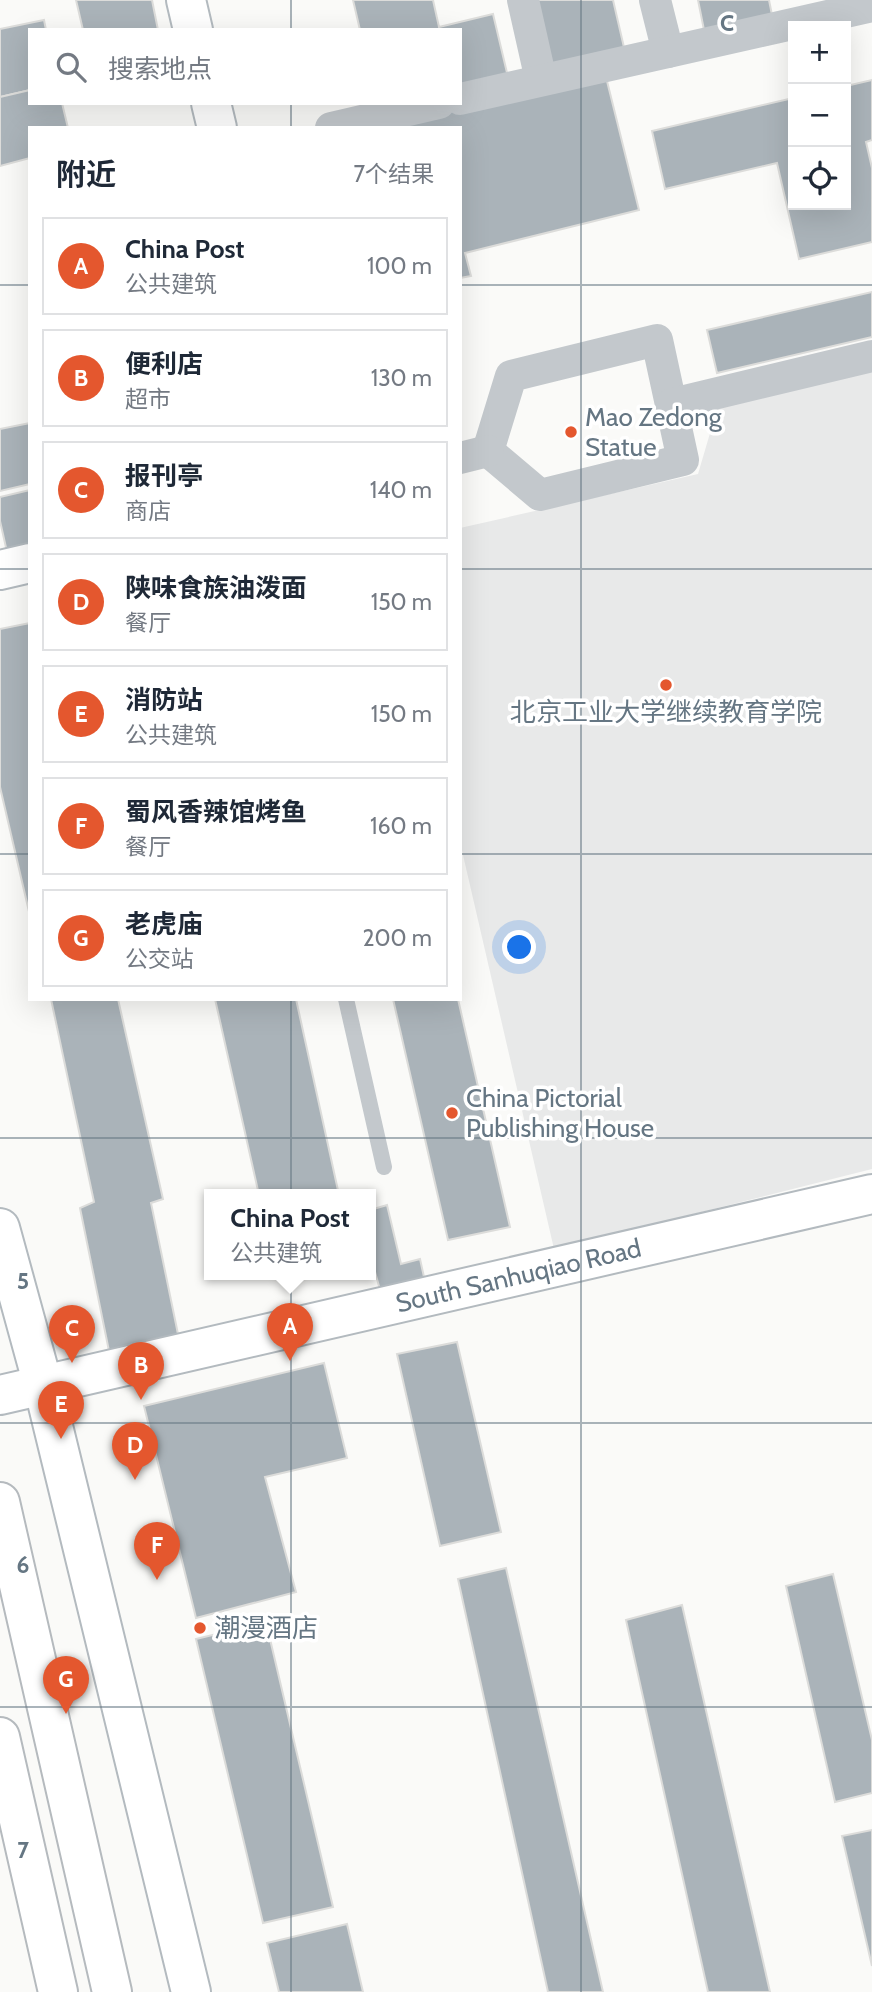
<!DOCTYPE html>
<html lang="zh">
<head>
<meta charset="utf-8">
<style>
	:root { --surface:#fff; --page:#f2f2f3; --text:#1f2937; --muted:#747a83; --line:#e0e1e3; --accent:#e4572e }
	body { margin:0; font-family:Cabin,"Noto Sans SC",sans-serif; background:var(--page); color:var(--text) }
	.controls { position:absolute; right:21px; top:21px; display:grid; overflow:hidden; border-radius:0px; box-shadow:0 7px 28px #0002 }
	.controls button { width:63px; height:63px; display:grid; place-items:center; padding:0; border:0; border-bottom:2px solid var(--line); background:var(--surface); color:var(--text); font:35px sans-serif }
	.you { position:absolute; left:520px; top:948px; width:24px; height:24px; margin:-18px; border:5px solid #fff; border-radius:50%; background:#1a73e8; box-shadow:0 0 0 10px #1a73e833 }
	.badge { display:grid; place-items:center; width:46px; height:46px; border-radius:50%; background:var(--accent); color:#fff; font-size:23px; font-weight:700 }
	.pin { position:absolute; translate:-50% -58px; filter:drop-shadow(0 2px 4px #0008) }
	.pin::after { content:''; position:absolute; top:37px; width:24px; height:21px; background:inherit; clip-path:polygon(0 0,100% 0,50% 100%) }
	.popup { position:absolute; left:204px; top:1189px; width:172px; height:91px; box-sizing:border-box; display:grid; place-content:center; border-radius:0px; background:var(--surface); filter:drop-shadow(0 2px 5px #0005); font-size:23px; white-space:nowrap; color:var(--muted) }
	.popup b { font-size:26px; color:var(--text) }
	.popup::after { content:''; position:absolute; left:50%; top:100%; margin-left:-14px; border:14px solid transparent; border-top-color:var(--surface) }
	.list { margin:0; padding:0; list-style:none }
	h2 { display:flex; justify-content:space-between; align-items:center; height:91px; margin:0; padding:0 28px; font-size:30px }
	h2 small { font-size:23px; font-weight:400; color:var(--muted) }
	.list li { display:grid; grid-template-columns:46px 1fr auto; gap:21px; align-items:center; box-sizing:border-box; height:98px; margin:0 14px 14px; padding:0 14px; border:2px solid var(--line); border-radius:0px }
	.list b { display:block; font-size:26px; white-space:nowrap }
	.list p { margin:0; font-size:23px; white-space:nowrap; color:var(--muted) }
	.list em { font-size:23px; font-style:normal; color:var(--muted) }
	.icon { flex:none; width:38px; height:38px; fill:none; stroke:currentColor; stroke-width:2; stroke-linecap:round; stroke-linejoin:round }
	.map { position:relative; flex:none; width:872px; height:1992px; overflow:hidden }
	.search { position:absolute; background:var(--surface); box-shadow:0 7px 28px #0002; left:28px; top:28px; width:434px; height:77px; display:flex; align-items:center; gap:18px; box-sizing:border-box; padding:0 24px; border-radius:0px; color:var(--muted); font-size:26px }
	.panel { position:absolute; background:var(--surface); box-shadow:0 7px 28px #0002; left:28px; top:126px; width:434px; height:875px; border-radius:0px }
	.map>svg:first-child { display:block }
	.built { fill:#e8e9e9 }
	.building { fill:#aab3b9; stroke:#dcdcda; stroke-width:2 }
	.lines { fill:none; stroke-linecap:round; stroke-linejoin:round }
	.secondary-casing { stroke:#b3babf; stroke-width:42 }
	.primary-casing { stroke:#b5babe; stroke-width:42 }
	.lane { stroke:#c3c8cc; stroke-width:16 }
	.street { stroke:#c3c8cc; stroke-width:32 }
	.secondary { stroke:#fff; stroke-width:38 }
	.primary { stroke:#fff; stroke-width:38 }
	.grid { fill:none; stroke:#657683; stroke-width:2; stroke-opacity:0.55 }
	.poi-dot { fill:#e4572e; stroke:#fff; stroke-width:2.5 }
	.labels { text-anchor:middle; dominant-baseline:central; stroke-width:7; stroke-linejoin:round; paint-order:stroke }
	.poi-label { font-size:26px; fill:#657683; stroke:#fff; text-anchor:start }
	.street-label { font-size:26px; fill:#657683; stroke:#fff }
	.grid-label { font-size:23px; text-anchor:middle; font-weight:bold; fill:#657683; stroke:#fff; stroke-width:7; stroke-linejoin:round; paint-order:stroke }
</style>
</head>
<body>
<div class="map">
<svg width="872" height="1992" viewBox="0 0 872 1992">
	<rect width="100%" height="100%" fill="#fafaf8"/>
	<polygon class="built" points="872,369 872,1169 554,1249 460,842 460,528 698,474 718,406"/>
	<g class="building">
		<polygon points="76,0 152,0 158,30 83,30"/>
		<polygon points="353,0 433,0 439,27 493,14 508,77 460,89 460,30 360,30"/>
		<polygon points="523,0 613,0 626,56 541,80"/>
		<polygon points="698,0 769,0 773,20 705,35"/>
		<polygon points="44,20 46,30 30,30 30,90 0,97 0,29"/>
		<polygon points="605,73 639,210 465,253 471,276 460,278 460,128 384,128"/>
		<polygon points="872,80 872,140 866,142 872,168 872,242 799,259 777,163 665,189 652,131 793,98 793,205 846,205 846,86"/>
		<polygon points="30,90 30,103 62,103 68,128 30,128 30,158 0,166 0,97"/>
		<polygon points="872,292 872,337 717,373 707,330"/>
		<polygon points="30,423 30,484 0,491 0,429"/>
		<polygon points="30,490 30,547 7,552 0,521 0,497"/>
		<polygon points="30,623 30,916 0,787 0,629"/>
		<polygon points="51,999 118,999 163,1199 151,1203 179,1339 110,1356 80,1208 94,1202"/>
		<polygon points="215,999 296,999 339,1195 259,1195"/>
		<polygon points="393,999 458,999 510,1227 448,1240"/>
		<polygon points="387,1205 401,1264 420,1259 426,1286 382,1297 370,1254 370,1210"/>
		<polygon points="457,1342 501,1532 440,1546 397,1354"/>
		<polygon points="324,1363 347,1458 265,1477 296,1592 196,1618 144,1406"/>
		<polygon points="506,1568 603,1992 548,1992 458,1579"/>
		<polygon points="833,1574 872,1740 872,1793 835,1802 786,1586"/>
		<polygon points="682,1605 770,1992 708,1992 626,1620"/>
		<polygon points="266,1622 333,1907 263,1923 196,1639"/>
		<polygon points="872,1830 872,1966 842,1836"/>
		<polygon points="347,1924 363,1992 279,1992 267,1943"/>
	</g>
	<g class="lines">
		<g class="secondary-casing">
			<g id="secondary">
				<polyline points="186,0 193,30"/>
				<polyline points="211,103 217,128"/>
				<polyline points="0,570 30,563"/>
				<polyline points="0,1228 43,1385 191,1992"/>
				<path id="s1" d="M0 1395 872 1194"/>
			</g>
		</g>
		<g class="primary-casing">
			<g id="primary">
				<polyline points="0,1502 112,1992"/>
				<polyline points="0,1737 58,1992"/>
			</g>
		</g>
		<polyline class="lane" points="346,999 384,1167"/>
		<g class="street">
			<polyline points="523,0 541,80"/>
			<polyline points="655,0 668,52"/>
			<polyline points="460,99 872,6"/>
			<polyline points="331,128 439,103"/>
			<polygon points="657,340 683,460 540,495 488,451 511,376"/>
			<polyline points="672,404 872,356"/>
			<polyline points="460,458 488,451"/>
		</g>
		<use href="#secondary" class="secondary"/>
		<use href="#primary" class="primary"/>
	</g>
	<path class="grid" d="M291 0V30M581 0V1992M291 103V128M0 285H30M460 285H872M0 569H30M460 569H872M0 854H30M460 854H872M291 999V1992M0 1138H872M0 1423H872M0 1707H872"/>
	<g class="poi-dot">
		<circle cx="571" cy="432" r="7"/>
		<circle cx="666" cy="685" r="7"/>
		<circle cx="452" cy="1113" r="7"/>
		<circle cx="200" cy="1628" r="7"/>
	</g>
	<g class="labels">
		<g class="poi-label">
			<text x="585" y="417">Mao Zedong<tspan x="585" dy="30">Statue</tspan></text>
			<text x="666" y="712" text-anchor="middle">北京工业大学继续教育学院</text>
			<text x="466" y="1098">China Pictorial<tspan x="466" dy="30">Publishing House</tspan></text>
			<text x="214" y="1628">潮漫酒店</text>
		</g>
		<g class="street-label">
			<text stroke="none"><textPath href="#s1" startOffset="532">South Sanhuqiao Road</textPath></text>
		</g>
	</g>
	<g class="grid-label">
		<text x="727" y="31">C</text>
		<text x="23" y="1289">5</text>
		<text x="23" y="1573">6</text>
		<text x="23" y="1858">7</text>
	</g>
</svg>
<div class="controls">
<button>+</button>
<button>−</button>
<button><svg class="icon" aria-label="locate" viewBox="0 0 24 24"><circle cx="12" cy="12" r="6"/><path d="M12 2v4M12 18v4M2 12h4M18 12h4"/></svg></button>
</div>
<div class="you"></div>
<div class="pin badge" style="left:290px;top:1361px">A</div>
<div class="popup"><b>China Post</b>公共建筑</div>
<div class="pin badge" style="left:141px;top:1400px">B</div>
<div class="pin badge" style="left:72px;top:1363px">C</div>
<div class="pin badge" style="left:135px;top:1480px">D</div>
<div class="pin badge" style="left:61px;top:1439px">E</div>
<div class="pin badge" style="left:157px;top:1580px">F</div>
<div class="pin badge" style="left:66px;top:1714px">G</div>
<div class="search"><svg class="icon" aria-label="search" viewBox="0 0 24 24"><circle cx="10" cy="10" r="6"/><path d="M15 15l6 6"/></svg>搜索地点</div>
<section class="panel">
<h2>附近<small>7个结果</small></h2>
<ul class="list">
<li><span class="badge">A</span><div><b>China Post</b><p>公共建筑</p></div><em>100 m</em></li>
<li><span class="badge">B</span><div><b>便利店</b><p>超市</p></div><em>130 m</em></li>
<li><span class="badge">C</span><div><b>报刊亭</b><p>商店</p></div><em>140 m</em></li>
<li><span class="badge">D</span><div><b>陕味食族油泼面</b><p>餐厅</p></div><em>150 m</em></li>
<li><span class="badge">E</span><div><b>消防站</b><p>公共建筑</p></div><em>150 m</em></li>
<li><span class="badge">F</span><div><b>蜀风香辣馆烤鱼</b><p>餐厅</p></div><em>160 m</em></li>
<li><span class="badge">G</span><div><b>老虎庙</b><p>公交站</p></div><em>200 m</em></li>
</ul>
</section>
</div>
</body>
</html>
